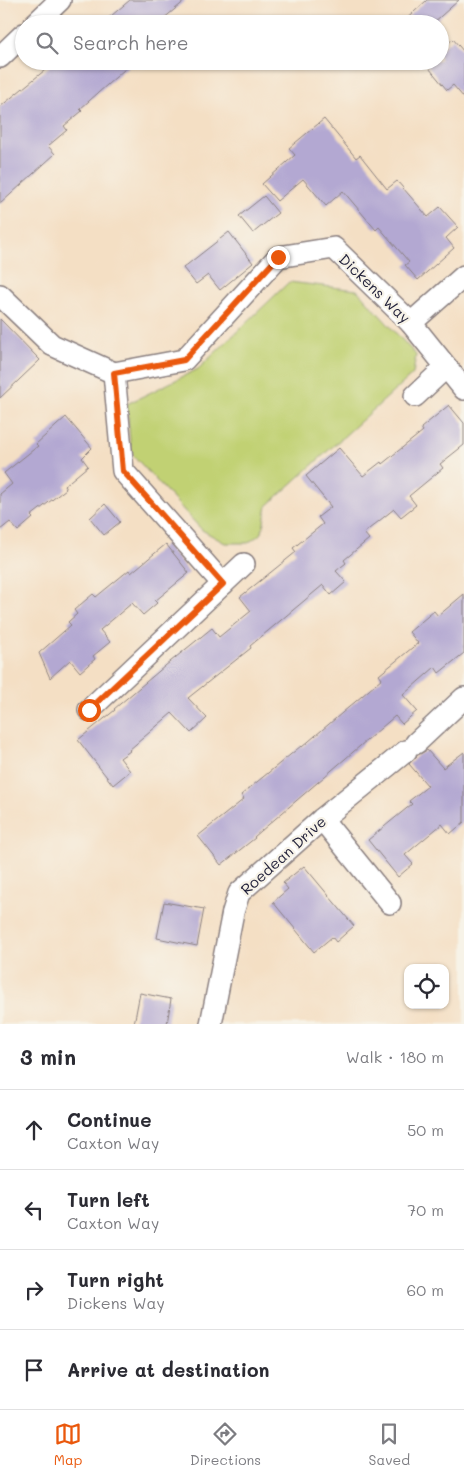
<!DOCTYPE html>
<html lang="en">
<head>
<meta charset="utf-8">
<style>
	:root { --surface:#fff; --page:#f2f2f3; --text:#2b2b33; --muted:#7c7c81; --line:#e1e1e2; --accent:#ea580c }
	body { margin:0; font-family:Mali,sans-serif; background:var(--page); color:var(--text) }
	.controls { position:absolute; right:15px; bottom:15px; display:grid; overflow:hidden; border-radius:10px; box-shadow:0 1px 4px #0004 }
	.controls button { width:45px; height:45px; display:grid; place-items:center; padding:0; border:0; border-bottom:1px solid var(--line); background:var(--surface); color:var(--text); font:25px sans-serif }
	.stop { position:absolute; width:15px; height:15px; margin:-11px; border:4px solid #ea580c; border-radius:50%; background:#fff }
	.stop.end { background:#ea580c; border-color:#fff; box-shadow:0 1px 5px #0008 }
	.list { margin:0; padding:0; list-style:none }
	h2 { display:flex; justify-content:space-between; align-items:center; height:65px; margin:0; padding:0 20px; font-size:21px }
	h2 small { font-size:16px; font-weight:400; color:var(--muted) }
	.list li { display:grid; grid-template-columns:32px 1fr auto; gap:15px; align-items:center; box-sizing:border-box; height:80px; padding:0 20px; border-top:1px solid var(--line) }
	.list b { display:block; font-size:19px; white-space:nowrap }
	.list p { margin:0; font-size:16px; white-space:nowrap; color:var(--muted) }
	.list em { font-size:16px; font-style:normal; color:var(--muted) }
	.icon { flex:none; width:28px; height:28px; fill:none; stroke:currentColor; stroke-width:2; stroke-linecap:round; stroke-linejoin:round }
	.map { position:relative; flex:none; width:464px; height:1024px; overflow:hidden }
	.search { position:absolute; background:var(--surface); box-shadow:0 1px 4px #0004; left:15px; right:15px; top:15px; height:55px; display:flex; align-items:center; gap:12px; box-sizing:border-box; padding:0 18px; border-radius:28px; color:var(--muted); font-size:19px }
	.sheet { height:385px; background:var(--surface) }
	nav { display:flex; justify-content:space-around; align-items:center; box-sizing:border-box; height:70px; border-top:1px solid var(--line); background:var(--surface); font-size:14px; color:var(--muted) }
	nav a { display:grid; justify-items:center; gap:2px }
	nav .on { color:var(--accent) }
	.map>svg:first-child { display:block }
	.green { fill:#c1d173; stroke:#727a57 }
	.building { fill:#b3a8d2 }
	.lines { fill:none; stroke-linecap:round; stroke-linejoin:round }
	.street-casing { stroke:#8b8080; stroke-width:24 }
	.street { stroke:#fff; stroke-width:21 }
	.route { stroke:#ea580c; stroke-width:6 }
	.labels { text-anchor:middle; dominant-baseline:central; stroke-width:4.5; stroke-linejoin:round; paint-order:stroke }
	.street-label { font-size:15px; fill:#22223b; stroke:#f7f3e8 }
</style>
</head>
<body>
<div class="map">
<svg width="464" height="1024" viewBox="0 0 464 1024">
	<rect width="100%" height="100%" fill="#f7f3e8"/>
	<filter id="ink" filterUnits="userSpaceOnUse"><feTurbulence type="fractalNoise" baseFrequency=".02" numOctaves="2"/><feDisplacementMap in="SourceGraphic" scale="10" xChannelSelector="R" yChannelSelector="G"/><feConvolveMatrix kernelMatrix="1 2 1 2 8 2 1 2 1" color-interpolation-filters="sRGB"/></filter>
	<filter id="wash" filterUnits="userSpaceOnUse"><feTurbulence type="fractalNoise" baseFrequency=".0096" numOctaves="4" result="noise"/><feDisplacementMap in="SourceGraphic" scale="20" xChannelSelector="R" yChannelSelector="G"/><feGaussianBlur stdDeviation="1.12" result="paint"/><feColorMatrix in="noise" values="0 0 0 0 0 0 0 0 0 0 0 0 0 0 0 0 0 1.4 0 .05"/><feComposite in="paint" operator="in"/></filter>
	<g filter="url(#wash)">
		<rect width="100%" height="100%" fill="#f4dfc4"/>
		<polygon class="green" points="289,282 357,290 416,355 413,374 267,506 262,533 248,543 225,543 202,530 131,453 127,404 198,369"/>
		<g id="blocks">
			<g class="building">
				<polygon points="130,0 186,0 157,24 95,24 102,18 105,21"/>
				<polygon points="427,0 459,0 432,24 401,24"/>
				<polygon points="453,39 464,52 464,98 453,85 447,90 425,63 427,61 440,61 440,50"/>
				<polygon points="56,61 134,61 80,109 82,111 64,126 67,130 48,146 55,154 0,204 0,107"/>
				<polygon points="324,119 356,158 360,155 387,189 397,181 428,217 440,207 458,227 446,238 454,248 418,280 405,265 409,262 379,227 376,230 343,191 326,206 303,179 277,201 262,184 295,155 289,148"/>
				<polygon points="264,196 278,213 253,233 239,216"/>
				<polygon points="229,232 253,263 220,290 208,275 196,284 183,268"/>
				<polygon points="0,319 40,360 0,398"/>
				<polygon points="449,405 464,423 464,445 440,464 443,468 409,496 416,505 401,517 394,509 364,533 369,539 344,560 346,563 336,571 346,582 331,595 323,585 250,646 251,648 188,698 207,718 191,733 172,713 129,750 130,751 120,758 130,771 113,785 78,740 115,710 114,709 165,666 212,628 219,637 251,611 240,597 296,552 293,548 323,524 318,517 331,507 306,476 339,448 363,476 381,462 382,464 423,431 421,428"/>
				<polygon points="66,417 92,448 82,458 88,466 64,486 66,489 31,516 33,518 18,531 10,522 0,530 0,494 12,484 4,473 38,446 36,444"/>
				<polygon points="105,504 120,522 104,535 90,518"/>
				<polygon points="166,544 189,573 155,601 157,603 143,615 132,603 100,630 110,642 93,656 95,659 80,672 70,660 50,678 39,653 71,625 68,622 77,614 74,610 93,594 96,597 129,570 131,573"/>
				<polygon points="464,594 464,653 439,673 435,667 403,695 417,711 402,724 395,716 254,837 255,838 221,865 198,836 244,799 241,795 301,746 302,747 382,679 379,675 418,643 409,632 434,611 438,616"/>
				<polygon points="427,750 443,768 464,752 464,822 450,834 442,824 424,839 405,855 413,864 398,877 368,840 412,804 409,801 428,786 409,764 418,755"/>
				<polygon points="304,866 354,926 336,942 332,937 314,952 273,902 288,889 283,883"/>
				<polygon points="164,902 204,909 197,946 157,938"/>
				<polygon points="140,993 171,999 167,1024 134,1024"/>
			</g>
		</g>
	</g>
	<g filter="url(#ink)">
		<use href="#blocks" fill-opacity="0" stroke="#8b8080" stroke-width="1"/>
		<g class="lines">
			<g class="street-casing">
				<g id="street">
					<polyline points="35,24 60,0"/>
					<polyline points="0,57 24,34"/>
					<polyline points="0,295 52,345 114,373 184,360 278,257 334,248 411,323 464,389"/>
					<polyline points="411,323 464,276"/>
					<polyline points="114,373 123,471 223,584"/>
					<polyline points="415,396 446,367"/>
					<polyline points="89,710 244,564"/>
					<polyline points="416,743 464,698"/>
					<polyline points="322,819 390,903"/>
					<polyline points="211,1024 233,912 239,893 322,819 406,751"/>
				</g>
			</g>
			<use href="#street" class="street"/>
		</g>
	</g>
	<g class="lines" filter="url(#ink)">
		<polyline class="route" points="89,710 223,584 123,471 114,373 184,360 278,257"/>
	</g>
	<g class="labels">
		<g class="street-label">
			<text transform="translate(375 288) rotate(44)">Dickens Way</text>
			<text transform="translate(283 855) rotate(-42)">Roedean Drive</text>
		</g>
	</g>
</svg>
<div class="controls">
<button><svg class="icon" aria-label="locate" viewBox="0 0 24 24"><circle cx="12" cy="12" r="6"/><path d="M12 2v4M12 18v4M2 12h4M18 12h4"/></svg></button>
</div>
<div class="stop" style="left:89px;top:710px"></div>
<div class="stop end" style="left:278px;top:257px"></div>
<div class="search"><svg class="icon" aria-label="search" viewBox="0 0 24 24"><circle cx="10" cy="10" r="6"/><path d="M15 15l6 6"/></svg>Search here</div>
</div>
<section class="sheet">
<h2>3 min<small>Walk · 180 m</small></h2>
<ul class="list">
<li><svg class="icon" aria-label="ahead" viewBox="0 0 24 24"><path d="M12 20V5M6 11l6-6 6 6"/></svg><div><b>Continue</b><p>Caxton Way</p></div><em>50 m</em></li>
<li><svg class="icon" aria-label="left" viewBox="0 0 24 24"><path d="M17 20v-9H6M10 6l-5 5 5 5"/></svg><div><b>Turn left</b><p>Caxton Way</p></div><em>70 m</em></li>
<li><svg class="icon" aria-label="right" viewBox="0 0 24 24"><path d="M7 20v-9h11M14 6l5 5-5 5"/></svg><div><b>Turn right</b><p>Dickens Way</p></div><em>60 m</em></li>
<li><svg class="icon" aria-label="arrive" viewBox="0 0 24 24"><path d="M6 21V4h12l-3 4 3 4H6"/></svg><div><b>Arrive at destination</b></div></li>
</ul>
</section>
<nav>
<a class="on"><svg class="icon" aria-label="map" viewBox="0 0 24 24"><path d="M3 6l6-2 6 2 6-2v14l-6 2-6-2-6 2zM9 4v14M15 6v14"/></svg>Map</a>
<a><svg class="icon" aria-label="directions" viewBox="0 0 24 24"><path d="M12 3l9 9-9 9-9-9zM9 14v-3h6M13 9l2 2-2 2"/></svg>Directions</a>
<a><svg class="icon" aria-label="saved" viewBox="0 0 24 24"><path d="M7 4h10v16l-5-4-5 4z"/></svg>Saved</a>
</nav>
</body>
</html>
